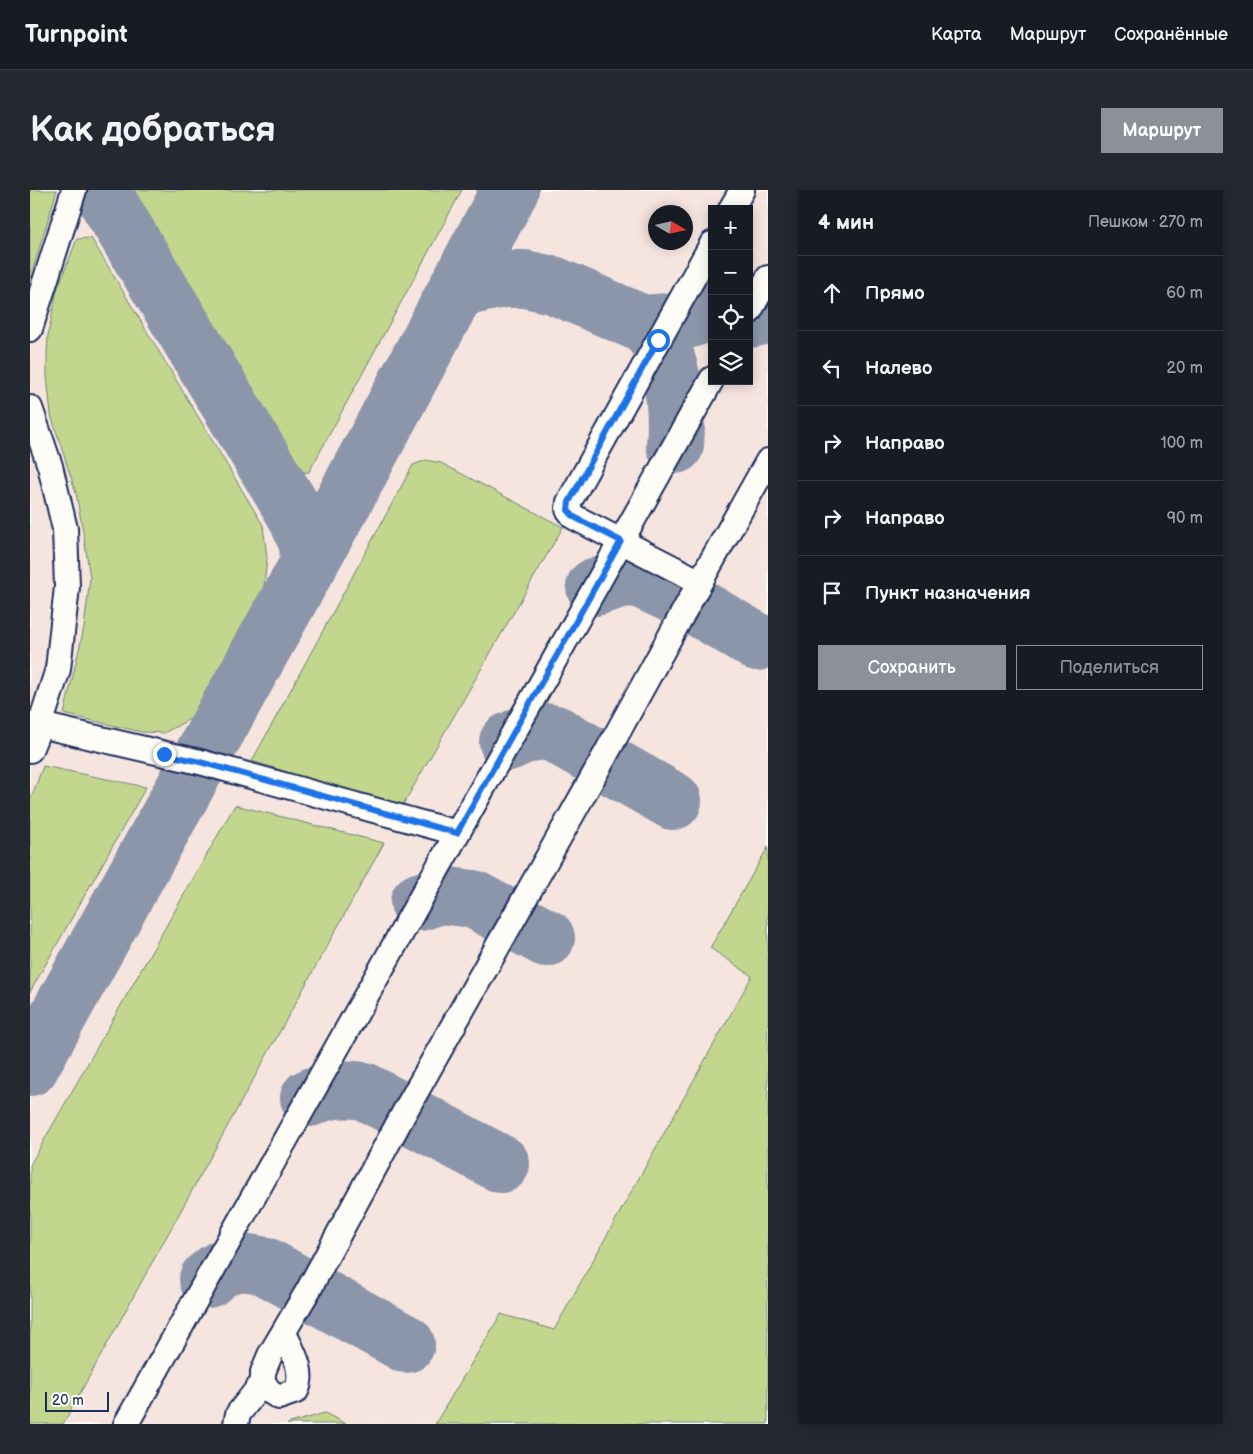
<!DOCTYPE html>
<html lang="ru">
<head>
<meta charset="utf-8">
<style>
	:root { --surface:#171b24; --page:#242831; --text:#f1f3f6; --muted:#9ea1a6; --line:#363941; --accent:#8c9099 }
	body { margin:0; font-family:"Balsamiq Sans",sans-serif; background:var(--page); color:var(--text) }
	.controls { position:absolute; right:15px; top:15px; display:grid; overflow:hidden; border-radius:0px; box-shadow:0 2px 12px #0003 }
	.controls button { width:45px; height:45px; display:grid; place-items:center; padding:0; border:0; border-bottom:1px solid var(--line); background:var(--surface); color:var(--text); font:25px sans-serif }
	.compass { position:absolute; left:618px; top:15px; width:45px; height:45px; border-radius:50%; background:var(--surface); box-shadow:0 2px 12px #0003; rotate:99deg }
	.scale { position:absolute; left:15px; bottom:12px; width:64px; box-sizing:border-box; padding-left:5px; border:2px solid #1b2f5e; border-top:0; font-size:14px; line-height:18px; white-space:nowrap; color:#1b2f5e; -webkit-text-stroke:4px #fdfcf7; paint-order:stroke }
	.stop { position:absolute; width:15px; height:15px; margin:-11px; border:4px solid #1a73e8; border-radius:50%; background:#fff }
	.stop.end { background:#1a73e8; border-color:#fff; box-shadow:0 1px 5px #0008 }
	.list { margin:0; padding:0; list-style:none }
	h2 { display:flex; justify-content:space-between; align-items:center; height:65px; margin:0; padding:0 20px; font-size:21px }
	h2 small { font-size:16px; font-weight:400; color:var(--muted) }
	.list li { display:grid; grid-template-columns:32px 1fr auto; gap:15px; align-items:center; box-sizing:border-box; height:75px; padding:0 20px; border-top:1px solid var(--line) }
	.list b { display:block; font-size:19px; white-space:nowrap }
	.list em { font-size:16px; font-style:normal; color:var(--muted) }
	.actions { display:flex; gap:10px; padding:15px 20px }
	.actions a { flex:1; padding:11px 0; border:1px solid var(--accent); border-radius:0px; text-align:center; font-size:18px; color:var(--accent) }
	.actions .main { background:var(--accent); color:#fff }
	.icon { flex:none; width:28px; height:28px; fill:none; stroke:currentColor; stroke-width:2; stroke-linecap:round; stroke-linejoin:round }
	.map { position:relative; flex:none; width:738px; height:1234px; overflow:hidden; border-radius:0px }
	header { display:flex; align-items:center; gap:30px; box-sizing:border-box; height:70px; padding:0 25px; background:var(--surface); border-bottom:1px solid var(--line) }
	header strong { font-size:24px }
	nav { display:flex; gap:28px; margin-inline-start:auto; font-size:18px }
	.intro { display:flex; align-items:center; justify-content:space-between; box-sizing:border-box; height:120px; padding:0 30px }
	h1 { margin:0; font-size:35px }
	.button { padding:12px 22px; border-radius:0px; background:var(--accent); color:#fff; font-size:18px; font-weight:700 }
	main { display:flex; gap:30px; padding:0 30px }
	aside { flex:1; background:var(--surface); border-radius:0px; box-shadow:0 2px 12px #0003 }
	.map>svg:first-child { display:block }
	.built { fill:#f6e4df; fill-rule:evenodd }
	.green { fill:#c2d78d; stroke:#6e8376 }
	.lines { fill:none; stroke-linecap:round; stroke-linejoin:round }
	.taxiway { stroke:#8c96aa; stroke-width:58 }
	.minor-casing { stroke:#1b2f5e; stroke-width:28 }
	.minor { stroke:#fdfcf7; stroke-width:24 }
	.route { stroke:#1a73e8; stroke-width:6 }
</style>
</head>
<body>
<header>
<strong>Turnpoint</strong>
<nav><a>Карта</a><a>Маршрут</a><a>Сохранённые</a></nav>
</header>
<div class="intro"><h1>Как добраться</h1><a class="button">Маршрут</a></div>
<main>
<div class="map">
<svg width="738" height="1234" viewBox="0 0 738 1234">
	<rect width="100%" height="100%" fill="#fdfcf7"/>
	<filter id="ink" filterUnits="userSpaceOnUse"><feTurbulence type="fractalNoise" baseFrequency=".02" numOctaves="2"/><feDisplacementMap in="SourceGraphic" scale="10" xChannelSelector="R" yChannelSelector="G"/><feConvolveMatrix kernelMatrix="1 2 1 2 8 2 1 2 1" color-interpolation-filters="sRGB"/></filter>
	<g filter="url(#ink)">
		<path class="built" d="M0 0H738V1234H0ZM682 19H719V191H682ZM626 22H656V52H626Z"/>
		<g class="green">
			<polygon points="0,0 27,0 0,89"/>
			<polygon points="91,0 432,0 279,282 266,283"/>
			<polygon points="61,48 233,335 237,368 234,397 160,529 134,543 112,542 34,524 54,438 60,388 54,347 46,303 21,225 17,186 17,164 18,145 27,100 47,49"/>
			<polygon points="396,270 411,273 533,337 371,618 222,571 383,275"/>
			<polygon points="13,576 116,597 0,802 0,611"/>
			<polygon points="205,615 354,653 33,1234 0,1234 0,975"/>
			<polygon points="738,657 738,1234 405,1234 471,1124 524,1140 722,786 680,758"/>
			<polygon points="295,1223 316,1234 257,1234"/>
		</g>
		<g class="lines">
			<g class="taxiway">
				<polyline points="71,0 266,325 278,354 279,375"/>
				<path d="M427 99 474 89H495L523 95 613 134C644 157 648 219 645 255"/>
				<polyline points="719,129 738,125"/>
				<polyline points="613,134 653,131 682,122"/>
				<polyline points="565,397 595,388 610,389 659,412 727,452"/>
				<path d="M478 552C496 543 506 539 525 544L643 611"/>
				<polyline points="389,712 411,705 443,709 516,748"/>
				<polyline points="0,877 317,305 480,0"/>
				<path d="M279 908C298 899 313 898 334 901L471 974"/>
				<path d="M178 1089C198 1071 210 1070 235 1076L376 1154"/>
			</g>
			<g class="minor-casing">
				<g id="minor">
					<polyline points="701,19 712,0"/>
					<polyline points="719,122 738,88"/>
					<polyline points="0,139 44,0"/>
					<polyline points="0,218 20,276 35,339 37,397 28,479 10,535 0,560"/>
					<polyline points="670,392 544,327 538,319 539,312 682,54"/>
					<polyline points="0,534 10,535 170,572 427,643"/>
					<path d="M254 1143C262 1161 276 1182 266 1201L249 1207 239 1201 233 1192V1182L240 1165 279 1099 374 923 572 571 670 392 738 271"/>
					<polyline points="96,1234 682,189"/>
					<polyline points="206,1234 208,1224 233,1192"/>
				</g>
			</g>
			<use href="#minor" class="minor"/>
		</g>
	</g>
	<g class="lines" filter="url(#ink)">
		<polyline class="route" points="134,564 170,572 427,643 591,351 544,327 538,320 539,312 628,150"/>
	</g>
</svg>
<div class="controls">
<button>+</button>
<button>−</button>
<button><svg class="icon" aria-label="locate" viewBox="0 0 24 24"><circle cx="12" cy="12" r="6"/><path d="M12 2v4M12 18v4M2 12h4M18 12h4"/></svg></button>
<button><svg class="icon" aria-label="layers" viewBox="0 0 24 24"><path d="M12 4l9 5-9 5-9-5zM3 14l9 5 9-5"/></svg></button>
</div>
<svg class="compass" viewBox="-18 -18 36 36"><path d="M0-13l5 13h-10z" fill="#e53935"/><path d="M0 13l5-13h-10z" fill="#9ea1a6"/></svg>
<div class="scale">20 m</div>
<div class="stop" style="left:628px;top:150px"></div>
<div class="stop end" style="left:134px;top:564px"></div>
</div>
<aside>
<h2>4 мин<small>Пешком · 270 m</small></h2>
<ul class="list">
<li><svg class="icon" aria-label="ahead" viewBox="0 0 24 24"><path d="M12 20V5M6 11l6-6 6 6"/></svg><div><b>Прямо</b></div><em>60 m</em></li>
<li><svg class="icon" aria-label="left" viewBox="0 0 24 24"><path d="M17 20v-9H6M10 6l-5 5 5 5"/></svg><div><b>Налево</b></div><em>20 m</em></li>
<li><svg class="icon" aria-label="right" viewBox="0 0 24 24"><path d="M7 20v-9h11M14 6l5 5-5 5"/></svg><div><b>Направо</b></div><em>100 m</em></li>
<li><svg class="icon" aria-label="right" viewBox="0 0 24 24"><path d="M7 20v-9h11M14 6l5 5-5 5"/></svg><div><b>Направо</b></div><em>90 m</em></li>
<li><svg class="icon" aria-label="arrive" viewBox="0 0 24 24"><path d="M6 21V4h12l-3 4 3 4H6"/></svg><div><b>Пункт назначения</b></div></li>
</ul>
<div class="actions"><a class="main">Сохранить</a><a>Поделиться</a></div>
</aside>
</main>
</body>
</html>
